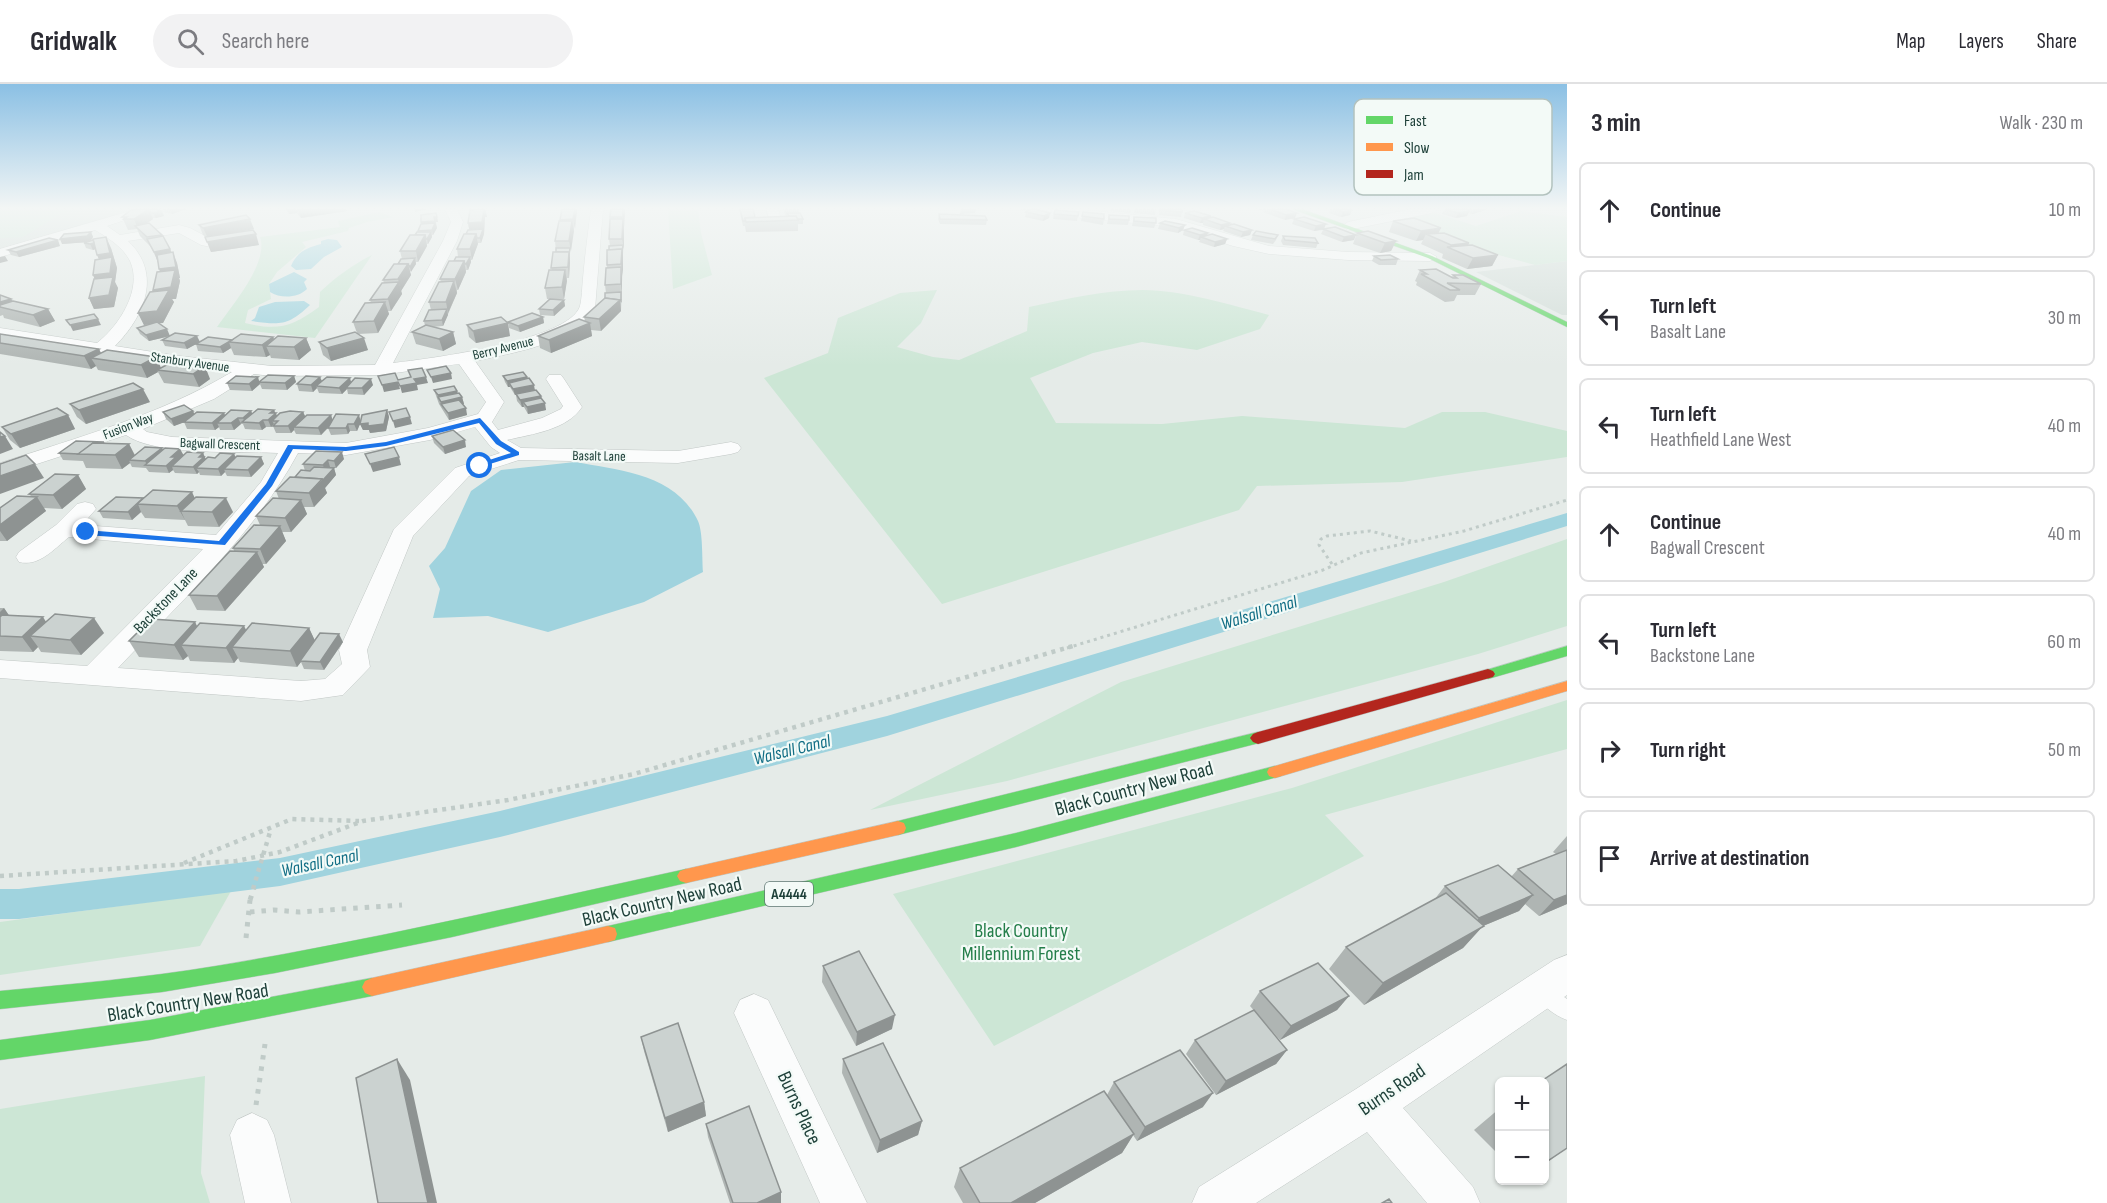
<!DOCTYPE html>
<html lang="en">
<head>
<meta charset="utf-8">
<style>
	:root { --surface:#fff; --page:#f2f2f3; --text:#2b2b33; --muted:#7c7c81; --line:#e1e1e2 }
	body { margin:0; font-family:"Sofia Sans Condensed",sans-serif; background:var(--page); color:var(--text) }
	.controls { position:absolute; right:18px; bottom:18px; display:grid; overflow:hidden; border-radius:9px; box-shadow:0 2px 4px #0004 }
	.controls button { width:54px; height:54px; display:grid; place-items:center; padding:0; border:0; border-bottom:2px solid var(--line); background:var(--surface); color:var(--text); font:30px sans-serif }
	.stop { position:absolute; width:18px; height:18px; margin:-14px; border:4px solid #1a73e8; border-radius:50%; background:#fff }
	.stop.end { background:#1a73e8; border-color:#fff; box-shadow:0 2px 6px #0008 }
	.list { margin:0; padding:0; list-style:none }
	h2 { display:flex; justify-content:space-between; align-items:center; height:78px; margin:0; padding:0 24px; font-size:26px }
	h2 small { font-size:20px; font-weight:400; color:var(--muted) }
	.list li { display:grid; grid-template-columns:39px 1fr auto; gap:18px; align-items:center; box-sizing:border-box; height:96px; margin:0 12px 12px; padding:0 12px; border:2px solid var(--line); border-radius:9px }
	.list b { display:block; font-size:22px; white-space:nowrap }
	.list p { margin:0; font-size:20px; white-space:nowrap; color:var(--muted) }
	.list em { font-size:20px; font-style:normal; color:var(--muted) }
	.icon { flex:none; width:33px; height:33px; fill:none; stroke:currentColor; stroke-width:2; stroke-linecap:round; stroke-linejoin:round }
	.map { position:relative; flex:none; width:1567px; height:1119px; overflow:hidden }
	header { display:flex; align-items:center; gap:36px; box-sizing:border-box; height:84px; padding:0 30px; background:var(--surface); border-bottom:2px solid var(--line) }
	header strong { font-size:28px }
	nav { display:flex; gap:33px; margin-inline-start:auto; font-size:21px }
	.search { width:420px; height:54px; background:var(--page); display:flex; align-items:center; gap:15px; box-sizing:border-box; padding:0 21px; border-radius:33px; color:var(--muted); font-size:22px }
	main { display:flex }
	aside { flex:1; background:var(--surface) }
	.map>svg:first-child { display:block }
	.built { fill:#d2ddd8 }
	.green { fill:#cce6d5 }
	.water { fill:#a0d3de }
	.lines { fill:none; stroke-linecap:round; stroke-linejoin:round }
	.canal { fill:#a0d3de; fill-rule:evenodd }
	.lane-casing { stroke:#c2c8c6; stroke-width:1 }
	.street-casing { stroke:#c2c8c6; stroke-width:1 }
	.fast-casing { stroke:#bcc7c4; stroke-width:1 }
	.slow-casing { stroke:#bcc7c4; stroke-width:1 }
	.jam-casing { stroke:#bcc7c4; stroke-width:1 }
	.path-far2 { stroke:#c0cbc8; stroke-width:3; stroke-dasharray:3 4; stroke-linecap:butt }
	.path-far1 { stroke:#c0cbc8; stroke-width:4.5; stroke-dasharray:4 5; stroke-linecap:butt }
	.path { stroke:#c0cbc8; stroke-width:5; stroke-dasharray:4.5 7; stroke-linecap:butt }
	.lane { fill:#fbfcfc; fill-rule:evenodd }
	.street { fill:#fbfcfc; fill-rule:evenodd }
	.fast { fill:#63d668; fill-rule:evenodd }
	.slow { fill:#ff974d; fill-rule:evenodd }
	.jam { fill:#b3261e; fill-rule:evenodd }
	.path-bridge-far1 { stroke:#c0cbc8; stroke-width:4.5; stroke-dasharray:4 5; stroke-linecap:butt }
	.path-bridge { stroke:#c0cbc8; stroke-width:5; stroke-dasharray:4.5 7; stroke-linecap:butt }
	.wall { fill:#afb5b3 }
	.shaded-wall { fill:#8e9392 }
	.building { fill:#cbd2d0; stroke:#8e9392; stroke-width:1.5 }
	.route { fill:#1a73e8 }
	.labels { text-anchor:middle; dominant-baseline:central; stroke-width:4.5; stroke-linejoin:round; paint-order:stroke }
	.far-street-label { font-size:14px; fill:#1f413a; stroke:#f3faf7 }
	.shield { fill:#f3faf7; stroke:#5f7873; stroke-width:1.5 }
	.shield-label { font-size:15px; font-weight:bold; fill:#1f413a }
	.street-label { font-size:16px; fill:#1f413a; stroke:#f3faf7 }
	.water-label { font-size:18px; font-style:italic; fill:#126e85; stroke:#f3faf7 }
	.near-street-label { font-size:20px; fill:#1f413a; stroke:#f3faf7 }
	.near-park-label { font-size:20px; fill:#247e4a; stroke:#f3faf7 }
	.key { fill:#f3faf7; stroke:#b3c2be; stroke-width:1.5 }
	.key-label { font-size:16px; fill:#1f413a }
</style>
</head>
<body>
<header>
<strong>Gridwalk</strong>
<div class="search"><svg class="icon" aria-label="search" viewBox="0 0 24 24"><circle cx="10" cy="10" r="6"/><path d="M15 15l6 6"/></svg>Search here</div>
<nav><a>Map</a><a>Layers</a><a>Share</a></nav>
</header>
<main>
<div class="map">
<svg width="1567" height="1119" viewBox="0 0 1567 1119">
	<rect width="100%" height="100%" fill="#e5ebe8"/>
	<g class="built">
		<polygon points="0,125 138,125 0,164"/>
		<polygon points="1567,177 1567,231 1562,231 1476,188"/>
	</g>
	<g class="green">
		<polygon points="69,125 23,153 0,154 0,126"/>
		<polygon points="668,125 698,125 701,149 712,191 673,205"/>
		<polygon points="1521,127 1567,133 1567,177 1535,181 1444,156 1449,154 1394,136 1435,129 1476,142"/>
		<path d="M379 128 393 133 367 138 349 144 348 147 302 158 306 163 277 188 269 200 271 215 248 226 245 239C278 247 292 243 319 223L320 208C336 193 352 181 372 171L315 254 217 243C232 221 269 179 260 153L340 143 338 137Z"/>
		<path d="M937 206 921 239 897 263 933 273 959 276 1027 247 1029 223C1067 215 1104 206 1143 206 1182 206 1231 221 1269 231L1260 245 1197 266 1142 258 1093 269 1030 294 1056 339 1162 340 1242 332 1405 344 1442 328H1485L1567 347V373L1402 398 1257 402 1239 426 942 520 764 294 828 269 838 234 900 209Z"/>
		<polygon points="1567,455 1567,542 1478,570 1007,697 870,726 1121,598 1444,498"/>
		<polygon points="1567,616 1567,665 1325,731 1364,772 994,962 893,810 1292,704"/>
		<polygon points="231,807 200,862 0,891 0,838"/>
		<polygon points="205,992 201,1089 210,1119 0,1119 0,1025"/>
	</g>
	<g class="water">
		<path d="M328 155 337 156 342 163 324 173 311 185 296 186 291 182C297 168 306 164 321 160V157Z"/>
		<path d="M294 188 307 195 304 198 307 205C298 214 281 215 270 208L269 200Z"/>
		<path d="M304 217 310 221C288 242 280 241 251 237L255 234 259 223 275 218Z"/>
		<path d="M575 378C619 386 676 390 698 437 703 448 702 475 703 488L644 518 548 548 488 532 433 534 440 505 429 482 445 464 471 407 501 386Z"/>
	</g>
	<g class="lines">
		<polygon class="canal" points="1567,429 1567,442 887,652 500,753 280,802 19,835 0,835 0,805 19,805 280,774 500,727 887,632"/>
		<g class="lane-casing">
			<path id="lane" d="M1542 898 1567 915V936C1555 932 1538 919 1532 907L1535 901Z"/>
		</g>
		<g class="street-casing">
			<g id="street">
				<path d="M137 125H158L107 142 120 151 179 141 190 144 211 155 243 152 250 156 243 160 211 163 201 161 179 149 128 157C163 190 144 233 115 262L179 272 272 282 375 281 443 157 451 138 445 125H457L463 138 457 157 393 279C428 275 569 257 580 222 582 214 582 203 583 194 585 171 588 148 591 125H603L595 225C569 261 516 268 475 277L504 318 492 338 498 346 542 334 561 325 563 322 546 295 549 291H561L564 295 582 323C567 346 532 350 507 356L521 364 678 367 731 358 738 360 741 364 738 368 731 370 678 379 519 376 469 392 413 452 367 566 370 583 343 611 301 617 0 594V576L87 582 203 465 69 453C54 465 39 483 19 478L16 473 19 468 56 441 77 420 85 418 93 420 96 425 82 441 216 451 261 398 278 369C239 367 155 372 126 351L0 392V379C79 353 160 331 232 288L179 282 0 254V244L97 259C119 242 143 205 130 177 123 163 107 153 95 146L0 173V165ZM459 280 486 318 478 330 428 344 346 359 172 353 147 348 143 345 214 315 254 290 272 292 381 291ZM475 343 491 363 500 369 455 384 394 445 339 566 342 580 325 595 301 597 118 584C181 517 254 451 298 369L346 371 430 356Z"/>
				<polygon points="766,125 778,125 781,136 779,139 771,139"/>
				<polygon points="1048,125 1074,125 1176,135 1269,162 1348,168 1430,169 1437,173 1430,177 1348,176 1269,170 1233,162 1174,143 1053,131 1049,130"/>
				<polygon points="1412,125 1438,125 1432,129 1348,146 1342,142 1348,138"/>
				<polygon points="1567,871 1567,911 1403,1024 1473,1103 1480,1119 1427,1119 1367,1048 1256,1119 1192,1119 1199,1103 1356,1005 1554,876"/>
				<polygon points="754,910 768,916 867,1119 820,1119 734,929 740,916"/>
				<polygon points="252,1029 267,1036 274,1051 291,1119 245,1119 230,1051 237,1036"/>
			</g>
		</g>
		<g class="fast-casing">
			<g id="fast">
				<polygon points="1292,125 1302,125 1432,172 1567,238 1567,243 1428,174"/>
				<polygon points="1567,562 1567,572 1488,595 1481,590 1483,587"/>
				<polygon points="1258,648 1263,650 1266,654 1263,658 898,751 892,749 890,744 892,739 898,737"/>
				<polygon points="1275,682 1281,684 1283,688 1281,692 1016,763 608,858 601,856 599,850 601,844 608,842 1016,749"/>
				<path d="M686 785 692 787 695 792 692 797 686 799 452 853 275 889 162 908 0 925V907C72 900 144 894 216 882 374 856 530 819 686 785Z"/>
				<polygon points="372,894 379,897 382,903 379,909 372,912 150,956 0,976 0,956 150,936"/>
			</g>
		</g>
		<g class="slow-casing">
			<g id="slow">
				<polygon points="1567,597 1567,607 1275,694 1269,692 1267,688 1269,684 1275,682"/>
				<polygon points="898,737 904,739 906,744 904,749 898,751 686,799 680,797 677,792 680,787 686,785"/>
				<polygon points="608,842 615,844 617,850 615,856 608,858 372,912 365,909 362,903 365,897 372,894"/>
			</g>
		</g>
		<g class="jam-casing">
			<polygon id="jam" points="1488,585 1493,587 1495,590 1493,593 1258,660 1253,658 1250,654 1253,650 1258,648"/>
		</g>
		<g class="path-far2">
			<polyline points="1332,480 1319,461 1321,455 1327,452 1370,447 1411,457"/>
			<polyline points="1067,564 1323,486 1361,469 1464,447 1567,416"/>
		</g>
		<g class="path-far1">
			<polyline points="184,779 292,735 359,737"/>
			<polyline points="0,792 236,777 280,768 363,737 508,716 634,690 1073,562"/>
		</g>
		<g class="path">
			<polyline points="250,828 274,826 299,828 402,821"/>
			<polyline points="246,854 250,816"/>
			<polyline points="256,1021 265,960"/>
		</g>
		<use href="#lane" class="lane"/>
		<use href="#street" class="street"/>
		<use href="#fast" class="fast"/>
		<use href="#slow" class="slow"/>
		<use href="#jam" class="jam"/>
		<polyline class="path-bridge-far1" points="253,805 270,748"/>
		<polyline class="path-bridge" points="250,816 254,804"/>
	</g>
	<g class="wall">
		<polygon points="163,125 186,125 172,130 164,128"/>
		<polygon points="285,125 346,125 347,127 301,134 297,129 289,130"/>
		<polygon points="469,125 485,125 487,133 485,133 484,150 481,159 478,159 472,176 471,176 471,178 468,186 466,186 466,188 458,206 457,206 457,209 443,242 432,243 453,248 456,260 443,267 416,260 412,248 425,242 424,237 431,226 429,218 441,198 440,195 454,177 458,173 457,165 469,145 468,139 470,128"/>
		<polygon points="625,125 624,143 621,227 601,247 591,246 592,252 551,269 540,264 538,252 585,237 584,233 605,214 606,209 605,201 607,181 610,162 609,155 610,133"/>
		<polygon points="739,125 753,125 755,133 786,133 783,125 799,125 799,129 803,135 803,140 798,140 798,147 746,148 745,142 743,142"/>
		<polygon points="1021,125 1035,125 1050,129 1049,134 1043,137 1025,133 1026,128 1027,127 1020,126"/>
		<polygon points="1111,125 1131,125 1130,129 1110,127"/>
		<polygon points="1135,125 1156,125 1155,131 1134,129"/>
		<polygon points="1159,125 1182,125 1182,128 1181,133 1159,131"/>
		<polygon points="1257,125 1286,125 1297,129 1285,136 1263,128 1264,126 1260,126"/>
		<polygon points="1330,125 1351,125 1350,131 1341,133 1329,129"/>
		<polygon points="1445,125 1486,125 1486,126 1472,130 1468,129 1467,132 1456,134 1442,130"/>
		<polygon points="149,126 162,127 164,132 156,134 152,134 153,135 146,140 162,151 177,179 180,194 179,194 180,197 176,215 172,215 174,218 163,239 159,239 170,252 200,258 273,253 274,255 306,254 311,266 299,276 271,274 270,271 266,273 234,271 231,264 223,269 198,267 196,260 187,265 165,262 162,256 170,252 149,257 140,250 137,244 149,240 144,241 138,229 154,208 153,206 160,188 158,177 150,162 140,152 137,145 128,146 122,133"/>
		<polygon points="1055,126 1079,128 1077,137 1053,135"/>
		<polygon points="577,127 570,167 569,194 567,194 564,215 553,215 564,216 565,222 554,232 540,231 539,225 549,215 547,215 545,204 552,186 551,184 556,168 555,157 560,136"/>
		<polygon points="1083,128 1104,135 1103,141 1081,137"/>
		<polygon points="436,129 438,138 436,138 437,144 433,151 432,151 432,153 428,160 427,160 427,162 418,178 416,178 416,180 410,188 411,191 401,207 402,210 391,227 388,227 389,230 378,249 358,250 368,266 331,277 323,271 319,258 357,249 353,238 371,219 370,216 384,199 383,196 402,175 400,167 415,151 418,148 418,147"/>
		<polygon points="1185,129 1210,134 1229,141 1252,146 1250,151 1241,153 1223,147 1224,145 1220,146 1203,141 1203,139 1200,139 1184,134"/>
		<polygon points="939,130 987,136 986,141 940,140 938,135"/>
		<polygon points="1109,131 1129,136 1128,141 1107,140"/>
		<polygon points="1134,133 1156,139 1154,144 1132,142"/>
		<polygon points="1294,135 1325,145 1354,156 1342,158 1321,150 1323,146 1314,147 1292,140"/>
		<polygon points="1393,137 1439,149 1498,171 1492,182 1467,185 1442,174 1443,170 1421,160 1423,156 1416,157 1389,148"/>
		<polygon points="1160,139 1185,141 1183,146 1178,149 1158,145"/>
		<polygon points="199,141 254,145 235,149 259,161 211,168 206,153 203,151"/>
		<polygon points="1184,146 1208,149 1207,151 1227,155 1225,160 1214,163 1199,158 1200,156 1198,156 1183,151"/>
		<polygon points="91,148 93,153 90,157 111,164 117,184 115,198 118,204 114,223 94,225 89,214 95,195 93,191 99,175 95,165 93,166 86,164 84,159 87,158 62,160"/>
		<polygon points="1357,149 1396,157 1391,167 1380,169 1353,160"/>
		<polygon points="1253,151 1278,151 1276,156 1273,160 1251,156"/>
		<polygon points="1283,152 1318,159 1316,164 1283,161 1281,157"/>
		<polygon points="60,162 19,173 11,171 8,166"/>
		<polygon points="1374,172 1398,175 1396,181 1379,181 1372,177"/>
		<polygon points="1420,186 1452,193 1453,191 1481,200 1475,211 1457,211 1454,217 1445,218 1416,201 1417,198 1415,197"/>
		<polygon points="0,211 11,215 13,217 48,225 55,237 40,243 4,234 3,231 0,232"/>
		<polygon points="543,233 544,239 520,248 509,244 508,238"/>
		<polygon points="467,241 510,252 476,259 469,253"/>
		<polygon points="0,250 99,265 101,269 161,284 170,279 210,295 199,303 164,299 158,288 147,294 98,286 96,282 91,285 0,270"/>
		<polygon points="294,292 296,298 287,306 262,305 260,300 252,307 230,306 227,299 259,298"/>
		<polygon points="503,292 527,295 535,306 541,312 546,326 528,330 524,323 522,323 517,317 516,311 515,311 510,303 508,303 505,298"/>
		<polygon points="322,298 351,298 373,301 364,311 348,310 347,305 342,310 319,309 317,304 313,308 299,307 297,300"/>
		<polygon points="434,306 458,309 462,313 464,320 463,320 467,331 449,336 439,320"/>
		<polygon points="150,318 86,340 77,333 70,320"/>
		<polygon points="387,326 389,333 386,347 370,349 369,346 363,346 360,340 357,347 350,347 348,350 331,351 328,344 330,342 321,351 296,350 294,346 291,349 276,349 273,342 274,340 271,343 266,343 262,346 245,345 243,340 241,340 234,346 220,346 219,343 215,346 187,345 184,338 174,342 166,335 163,328 193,327 194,330 224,329 225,331 251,327 252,330 276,329 277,332 303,328 305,332 331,331 333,337 361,337"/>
		<polygon points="68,331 75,345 20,364 10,356 2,343"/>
		<polygon points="432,352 466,363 445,370 434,359"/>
		<polygon points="104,358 104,359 129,360 135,371 162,364 163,366 180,365 183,371 203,369 206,375 215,374 261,373 264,380 251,393 227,392 225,388 221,392 200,391 199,388 197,390 175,389 173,386 169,389 149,388 146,384 132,383 130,379 122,385 86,384 83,377 63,376 59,369"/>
		<polygon points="316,367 344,375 336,384 330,384 334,384 336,391 325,404 327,409 314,423 304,423 307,430 291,448 282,448 286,457 266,480 262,480 264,483 225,527 197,526 189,511 234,467 233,464 260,441 256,432 279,415 276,407 305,387 303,380"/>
		<polygon points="78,391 86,405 62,425 44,424 46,427 7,457 0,457 0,424 31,412 29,410"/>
		<polygon points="143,414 195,414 233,428 219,443 188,442 185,436 145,434 141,428 132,436 103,434 99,427"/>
		<polygon points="0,524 4,524 9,532 104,549 81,571 41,568 38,563 33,568 0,567"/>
		<polygon points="195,538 197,543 246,546 309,544 315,557 343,558 324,586 304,585 301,578 297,583 240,578 238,574 234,579 190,577 188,572 183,576 139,573 129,557"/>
		<polygon points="1567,752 1567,820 1539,832 1525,820 1519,827 1483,842 1463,864 1364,921 1329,885 1346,863 1434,816 1445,802 1511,793 1518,785 1556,770 1553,768"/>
		<polygon points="823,882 892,945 856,962 822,898"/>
		<polygon points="1260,907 1349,912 1337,926 1280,956 1250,922"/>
		<polygon points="641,953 704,1018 706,1032 668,1048 644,967"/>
		<polygon points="1195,956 1287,966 1276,980 1216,1011 1186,970"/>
		<polygon points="843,975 922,1037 918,1051 877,1069 842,989"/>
		<polygon points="1114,998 1203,1023 1137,1057 1133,1051 1122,1069 1035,1119 963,1119 954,1103 960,1084 1107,1011"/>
		<polygon points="1545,998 1567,1064 1545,1080"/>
		<polygon points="1500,1024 1500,1072 1474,1046"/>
		<polygon points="706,1040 781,1119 730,1119 708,1053"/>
	</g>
	<g class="shaded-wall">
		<polygon points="149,125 153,135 138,145 134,135"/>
		<polygon points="170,125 186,125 172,130"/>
		<polygon points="288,125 296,125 297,129 289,130"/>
		<polygon points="298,125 346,125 347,127 301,134"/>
		<polygon points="415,125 428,125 415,128"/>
		<polygon points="471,125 485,125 487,133 485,133 484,150 481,159 480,154 481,149 470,149 468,139 473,134"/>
		<polygon points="575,125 577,125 577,127 575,145 573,135"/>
		<polygon points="623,125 625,125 624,143 623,133"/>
		<polygon points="961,125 976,125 975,129 960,130"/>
		<polygon points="1475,125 1486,125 1486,126 1472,130"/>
		<polygon points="1352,126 1350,131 1341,133 1343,128"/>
		<polygon points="162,127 164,132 156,134 153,129"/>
		<polygon points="1469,127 1467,132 1456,134 1458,129"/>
		<polygon points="1050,129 1049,134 1043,137 1044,132"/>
		<polygon points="1297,129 1295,134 1285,136 1286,131"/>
		<polygon points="1211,132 1209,137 1204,135 1203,139 1200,139 1202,134"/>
		<polygon points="434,133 437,133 438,138 436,138"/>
		<polygon points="250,135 254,145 208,154 203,144"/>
		<polygon points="623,135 624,145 624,165 622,155"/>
		<polygon points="435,137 437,144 433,151 432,146 422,143 421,138"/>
		<polygon points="572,137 574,147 571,167 569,157"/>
		<polygon points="1230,139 1229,143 1225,142 1224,145 1220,146 1221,141"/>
		<polygon points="1326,140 1324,145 1314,147 1316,142"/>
		<polygon points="1185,141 1183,146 1178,149 1179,144"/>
		<polygon points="1441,144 1436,154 1426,150 1423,156 1416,157 1421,147"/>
		<polygon points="1252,146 1250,151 1241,153 1243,148"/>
		<polygon points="91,148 93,153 90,158 62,160 60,155"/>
		<polygon points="431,148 432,153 428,160 427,155"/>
		<polygon points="1208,149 1206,154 1201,153 1200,156 1198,156 1200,151"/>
		<polygon points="256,150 259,161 211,168 207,158"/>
		<polygon points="476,150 478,160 472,176 470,165"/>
		<polygon points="425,151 427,162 418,178 416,167"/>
		<polygon points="1356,151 1354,156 1342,158 1344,153"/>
		<polygon points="106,153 111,164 117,184 115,198 118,204 114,223 94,225 89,214 98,203 93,191 102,182 97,171"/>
		<polygon points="1227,155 1225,160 1214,163 1215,158"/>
		<polygon points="58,156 60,162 19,173 16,168"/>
		<polygon points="105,156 108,161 93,166 90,160"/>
		<polygon points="1396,157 1391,167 1380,169 1385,159"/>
		<polygon points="1469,159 1464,170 1449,164 1451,161"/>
		<polygon points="623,161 623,192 621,180 622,165"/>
		<polygon points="570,164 570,179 569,194 568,183"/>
		<polygon points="170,165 174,173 173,168 177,179 180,194 179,194 180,197 176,215 172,215 174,218 163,239 144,241 138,229 158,217 153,206 164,197 159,185 158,179 154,168"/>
		<polygon points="1498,171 1492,182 1467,185 1473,174"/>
		<polygon points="5,172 8,177 0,179 0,173"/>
		<polygon points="470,173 471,178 468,186 466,180"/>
		<polygon points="415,174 416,180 411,188 410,183"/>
		<polygon points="464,177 466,188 458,206 455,195"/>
		<polygon points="408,180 411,191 401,207 398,195"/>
		<polygon points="621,183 622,194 622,211 621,200"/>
		<polygon points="565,186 567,197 564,215 562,203"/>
		<polygon points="454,197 457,209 448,229 446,218"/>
		<polygon points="399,198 402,210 391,227 388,215"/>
		<polygon points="11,215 18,226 0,223 0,218"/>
		<polygon points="564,216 565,222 554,232 553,226"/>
		<polygon points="620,216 621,227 601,247 599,235"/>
		<polygon points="385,218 389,230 378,249 374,237"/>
		<polygon points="48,225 55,237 40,243 33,231"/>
		<polygon points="447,225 448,231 443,242 442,236"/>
		<polygon points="543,233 544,239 520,248 518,242"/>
		<polygon points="98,235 101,241 73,247 70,241"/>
		<polygon points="508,239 510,252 476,259 473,247"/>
		<polygon points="590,239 592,252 551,269 549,256"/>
		<polygon points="167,245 170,252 149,257 146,251"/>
		<polygon points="453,248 456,260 443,267 439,255"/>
		<polygon points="197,252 200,258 187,265 184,259"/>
		<polygon points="273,253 277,262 266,262 270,271 266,273 262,261"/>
		<polygon points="306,254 311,266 299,276 294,263"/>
		<polygon points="364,254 368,266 331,277 327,264"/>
		<polygon points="229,258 231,264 223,269 220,263"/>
		<polygon points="99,265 104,276 91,274 96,282 91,285 84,272"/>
		<polygon points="156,273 162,286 157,286 158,288 147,294 141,281"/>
		<polygon points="205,282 210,295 199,303 193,290"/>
		<polygon points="451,289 452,295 433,299 431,293"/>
		<polygon points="294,292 296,298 287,306 285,299"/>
		<polygon points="258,293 260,300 252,307 249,300"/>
		<polygon points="320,293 323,299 316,302 317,304 313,308 311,301"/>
		<polygon points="426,293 428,299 417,301 418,306 402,309 400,302 414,295"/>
		<polygon points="527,293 528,299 509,299 510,303 508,303 507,297"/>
		<polygon points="350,294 352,301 346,304 347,305 342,310 339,304"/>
		<polygon points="371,295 373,301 364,311 362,304"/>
		<polygon points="398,298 400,305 384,308 382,301"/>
		<polygon points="534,301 535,307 515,311 513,305"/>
		<polygon points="143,305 150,318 86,340 79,326"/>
		<polygon points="457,307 459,313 439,316 438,311"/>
		<polygon points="541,312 542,319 523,318 524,323 522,323 520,316"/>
		<polygon points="462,313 464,320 444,324 441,320 443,325 441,318"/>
		<polygon points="545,319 546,326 528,330 527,323"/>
		<polygon points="466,324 467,331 449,336 448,329"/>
		<polygon points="274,326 279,336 272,337 274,340 271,343 268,336 270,329"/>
		<polygon points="387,326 389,333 386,347 370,349 369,346 363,346 360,340 357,347 354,340 359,331 361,338"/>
		<polygon points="193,327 196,334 174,342 171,335"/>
		<polygon points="251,327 254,333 245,339 243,334"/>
		<polygon points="303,328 306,334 294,343 294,346 291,349 288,342"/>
		<polygon points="224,329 227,336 217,339 219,343 215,346 212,339"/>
		<polygon points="68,331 75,345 20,364 11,350"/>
		<polygon points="331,331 333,338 321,351 318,344"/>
		<polygon points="410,333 412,340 395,344 393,337"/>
		<polygon points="238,334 241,340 234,346 231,339"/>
		<polygon points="263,336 266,343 262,346 259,339"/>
		<polygon points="348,340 350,347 348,350 346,344"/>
		<polygon points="5,352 13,365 0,370 0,353"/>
		<polygon points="465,356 466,363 445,370 443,363"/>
		<polygon points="129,360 136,374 129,376 130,379 122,385 115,371"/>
		<polygon points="162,364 165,371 147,381 145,377"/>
		<polygon points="180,365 184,372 172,382 173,386 169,389 166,382 171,373"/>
		<polygon points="342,368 344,375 336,384 334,377"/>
		<polygon points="203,369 206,376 196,384 199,388 197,390 193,383 199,373"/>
		<polygon points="234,370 238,377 224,385 225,388 221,392 218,385"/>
		<polygon points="261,373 264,380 251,393 248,386"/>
		<polygon points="399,373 401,381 373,388 370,380"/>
		<polygon points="328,376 330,383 325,389 323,381"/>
		<polygon points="35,380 44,394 0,410 0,392"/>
		<polygon points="334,384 336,391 325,404 327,409 314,423 309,409"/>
		<polygon points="78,391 86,405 62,425 53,411"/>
		<polygon points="192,408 199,423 181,427 185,436 177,422"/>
		<polygon points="37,413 46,427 7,457 0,447 0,441"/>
		<polygon points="226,414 233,428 219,443 212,428"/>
		<polygon points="301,416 307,430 291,448 285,434"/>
		<polygon points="138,420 141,428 132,436 128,428"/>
		<polygon points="280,442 286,457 266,480 260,465"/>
		<polygon points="257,468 264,483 225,527 217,512"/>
		<polygon points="4,524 15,540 0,552 0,528"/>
		<polygon points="43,533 53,549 30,552 38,563 33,568 22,553"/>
		<polygon points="94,534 104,549 81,571 70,556"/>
		<polygon points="195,538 203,554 181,561 188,572 183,576 174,561"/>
		<polygon points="244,542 252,557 232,563 238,574 234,579 226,564"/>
		<polygon points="309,544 316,559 300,577 301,578 297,583 290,567"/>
		<polygon points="339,550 343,558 324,586 320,578"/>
		<polygon points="1533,811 1519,827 1483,842 1463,864 1364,921 1383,899 1466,850 1479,834"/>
		<polygon points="1567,811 1567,820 1539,832 1554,816"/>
		<polygon points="1349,912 1337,926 1280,956 1291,942"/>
		<polygon points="895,931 892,945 856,962 857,948"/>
		<polygon points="1287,966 1276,980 1216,1011 1226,997"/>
		<polygon points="397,975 410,996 437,1119 428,1119"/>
		<polygon points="1213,1009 1203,1023 1137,1057 1145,1043"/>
		<polygon points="704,1018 706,1032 668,1048 665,1034"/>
		<polygon points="922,1037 918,1051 877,1069 880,1056"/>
		<polygon points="1134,1050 1122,1069 1035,1119 1011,1119"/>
		<polygon points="781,1108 781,1119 757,1119"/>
	</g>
	<g class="building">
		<polygon points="149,125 134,135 124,135 127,133 122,133 131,126"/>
		<polygon points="152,125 155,125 162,127 153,129 150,128 149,126"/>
		<polygon points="484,125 482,138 468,139 470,126"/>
		<polygon points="562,125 575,125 573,135 560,136"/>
		<polygon points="611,125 623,125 623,133 610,133"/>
		<polygon points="740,125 753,125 755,133 745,134 745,137 743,137"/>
		<polygon points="1031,125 1035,125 1050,129 1044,132 1026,128"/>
		<polygon points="1160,125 1182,125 1182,128 1160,126"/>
		<polygon points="1270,125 1286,125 1297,129 1286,131"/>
		<polygon points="1335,125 1351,125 1352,126 1343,128"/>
		<polygon points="1445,125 1469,125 1469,127 1458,129"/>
		<polygon points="1055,126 1079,128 1078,132 1054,130"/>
		<polygon points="1194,127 1211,132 1202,134 1185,129"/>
		<polygon points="1083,128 1104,130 1104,135 1082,132"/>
		<polygon points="436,129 437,133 434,133 435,137 421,138 421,131"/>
		<polygon points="787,129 800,129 803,135 797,135 796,132 789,132"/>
		<polygon points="939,130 985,132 987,136 940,135"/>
		<polygon points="246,131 250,135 203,144 199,141"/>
		<polygon points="1109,131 1129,132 1129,136 1109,135"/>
		<polygon points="796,132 798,136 746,138 745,134"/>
		<polygon points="1134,133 1156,134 1156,139 1134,137"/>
		<polygon points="1213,133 1230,139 1221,141 1204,135"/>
		<polygon points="1304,133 1326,140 1316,142 1294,135"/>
		<polygon points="1414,134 1441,144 1421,147 1393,137"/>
		<polygon points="610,135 623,135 622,155 609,155"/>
		<polygon points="559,137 572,137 569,157 555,157"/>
		<polygon points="1165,137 1185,141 1179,144 1160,139"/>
		<polygon points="149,139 162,151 147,153 135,142"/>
		<polygon points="435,139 432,146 418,147 421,140"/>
		<polygon points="1234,140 1252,146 1243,148 1225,142"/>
		<polygon points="1335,143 1356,151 1344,153 1323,145"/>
		<polygon points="1192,144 1208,149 1200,151 1184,146"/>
		<polygon points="483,145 480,154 477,154 476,150 466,150 468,146"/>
		<polygon points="253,146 256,150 207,158 205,153"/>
		<polygon points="1256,147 1278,151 1275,155 1253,151"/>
		<polygon points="1368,147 1396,157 1385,159 1357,149"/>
		<polygon points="91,148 87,152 60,155 64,150"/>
		<polygon points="417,148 431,148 427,155 426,155 425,151 415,151"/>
		<polygon points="1444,149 1469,159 1451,161 1426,150"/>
		<polygon points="464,150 476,150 470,165 457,165"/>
		<polygon points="1212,150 1227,155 1215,158 1201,153"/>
		<polygon points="410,151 425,151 416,167 400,167"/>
		<polygon points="163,152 170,165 154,168 147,155"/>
		<polygon points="1283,152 1315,154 1318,159 1285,156"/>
		<polygon points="106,153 110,169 97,171 93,155"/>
		<polygon points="49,154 58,156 16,168 8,166"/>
		<polygon points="93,156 94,159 90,160 84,159"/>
		<polygon points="623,161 622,168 622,165 609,166 609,162"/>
		<polygon points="1472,161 1498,171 1473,174 1447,163"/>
		<polygon points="556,164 570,164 569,171 569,168 556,168"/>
		<polygon points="622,165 621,180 607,181 607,166"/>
		<polygon points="173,168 176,183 159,185 157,171"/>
		<polygon points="553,168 569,168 568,183 551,184"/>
		<polygon points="1390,171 1398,175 1381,176 1374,172"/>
		<polygon points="112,173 110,189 93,191 95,176"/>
		<polygon points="456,173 470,173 466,180 465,180 464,177 454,177"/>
		<polygon points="415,174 410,183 408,180 398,180 401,175"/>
		<polygon points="449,177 464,177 455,195 440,195"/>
		<polygon points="394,180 408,180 398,195 383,196"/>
		<polygon points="621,183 621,200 605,201 606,184"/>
		<polygon points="1436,185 1453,194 1457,194 1453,191 1463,191 1481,200 1447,199 1460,206 1450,206 1421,190 1427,190 1420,186"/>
		<polygon points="175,186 171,203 153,206 157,188"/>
		<polygon points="549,186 565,186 562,203 545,204"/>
		<polygon points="113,193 109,211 89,214 94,195"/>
		<polygon points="454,197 446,218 429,218 439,198"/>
		<polygon points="399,198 388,215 370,216 382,199"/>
		<polygon points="169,206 157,227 138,229 150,208"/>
		<polygon points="621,208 621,217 620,216 605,214 605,209"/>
		<polygon points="0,211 11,215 0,218"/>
		<polygon points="605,214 620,216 599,235 584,233"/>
		<polygon points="550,215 564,216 553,226 539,225"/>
		<polygon points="13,217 48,225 33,231 0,223 0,221"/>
		<polygon points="385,218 374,237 353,238 365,219"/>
		<polygon points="447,225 442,236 424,237 429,226"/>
		<polygon points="532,229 543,233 518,242 508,238"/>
		<polygon points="94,230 98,235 70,241 66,236"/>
		<polygon points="501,233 508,239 473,247 467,241"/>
		<polygon points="579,235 590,239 549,256 538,252"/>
		<polygon points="157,238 167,245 146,251 137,244"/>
		<polygon points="426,241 453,248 439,255 412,248"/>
		<polygon points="355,248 364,254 327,264 319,258"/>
		<polygon points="175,249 197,252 184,259 162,256"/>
		<polygon points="0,250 99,265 84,272 0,259"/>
		<polygon points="241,250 273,253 262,261 229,258"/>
		<polygon points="278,252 306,254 294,263 266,262"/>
		<polygon points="208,253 232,256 220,263 196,260"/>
		<polygon points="107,266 156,273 141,281 91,274"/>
		<polygon points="170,279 205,282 193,290 157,286"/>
		<polygon points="446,282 451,289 431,293 427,286"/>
		<polygon points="422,284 426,293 414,295 417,299 400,302 398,298 382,301 378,292 395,289 398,296 411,293 408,286"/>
		<polygon points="523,288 527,293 507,297 503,292"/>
		<polygon points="268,291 294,292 285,299 259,298"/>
		<polygon points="236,292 258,293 249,300 227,299"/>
		<polygon points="306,292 320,293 311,301 297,300"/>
		<polygon points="327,293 350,294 339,304 316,302"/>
		<polygon points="355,294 371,295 362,304 346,304"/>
		<polygon points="529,294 534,301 513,305 509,299"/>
		<polygon points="133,299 143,305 79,326 70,320"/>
		<polygon points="454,302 457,307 438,311 434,306"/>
		<polygon points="536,306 541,312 520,316 516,310"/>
		<polygon points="459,309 462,313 441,318 438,313"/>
		<polygon points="541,314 545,319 527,323 523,318"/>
		<polygon points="459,316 466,324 448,329 441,320"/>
		<polygon points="184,321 193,327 171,335 163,328"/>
		<polygon points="57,324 68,331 11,350 2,343"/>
		<polygon points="406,324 410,333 393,337 389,328"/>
		<polygon points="258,325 274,326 270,329 276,329 268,336 263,336 259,339 242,338"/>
		<polygon points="231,326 251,327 243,334 238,334 231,339 217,339"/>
		<polygon points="387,326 384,340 368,342 368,339 360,340 362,331"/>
		<polygon points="290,327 303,328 288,342 273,342 278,337 272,337 280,329"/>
		<polygon points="197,328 224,329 212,339 184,338"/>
		<polygon points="336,330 359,331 354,340 348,340 346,344 328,344"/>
		<polygon points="307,331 331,331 318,344 294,343"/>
		<polygon points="453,346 465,356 443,363 432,352"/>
		<polygon points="0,348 5,352 0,353"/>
		<polygon points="76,357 104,358 102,359 93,359 79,370 59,369"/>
		<polygon points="93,359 129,360 115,371 78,370"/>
		<polygon points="145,363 162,364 145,377 129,376"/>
		<polygon points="394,363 399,373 370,380 365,370"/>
		<polygon points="165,364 180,365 171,373 176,373 166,382 145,381"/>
		<polygon points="316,367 342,368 334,377 328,376 323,381 303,380"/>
		<polygon points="187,368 203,369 199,373 204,373 193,383 172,382"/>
		<polygon points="220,369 234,370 218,385 196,384 208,373 215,374"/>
		<polygon points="26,371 35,380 0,392 0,380"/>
		<polygon points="237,372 261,373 248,386 224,385"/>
		<polygon points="314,383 334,384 323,396 322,395 295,393 301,386 310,387"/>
		<polygon points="55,390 78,391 53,411 29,410"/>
		<polygon points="290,393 322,395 309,409 276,407"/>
		<polygon points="153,406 192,408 177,422 137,420"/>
		<polygon points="17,412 37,413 0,441 0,424"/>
		<polygon points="116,413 143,414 128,428 99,427"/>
		<polygon points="196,413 226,414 212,428 181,427"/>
		<polygon points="273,414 301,416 285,434 256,432"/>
		<polygon points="254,441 280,442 260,465 233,464"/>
		<polygon points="230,467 257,468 217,512 189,511"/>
		<polygon points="55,530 94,534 70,556 30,552"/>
		<polygon points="2,531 43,533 22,553 0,552 0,533"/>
		<polygon points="151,535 195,538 174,561 129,557"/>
		<polygon points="200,539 244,542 226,564 181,561"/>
		<polygon points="252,539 309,544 290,567 232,563"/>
		<polygon points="320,549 339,550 320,578 300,577"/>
		<polygon points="1567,766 1567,811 1554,816 1518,785"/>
		<polygon points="1498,781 1533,811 1479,834 1445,802"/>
		<polygon points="1446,809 1484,842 1383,899 1346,863"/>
		<polygon points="859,867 895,931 857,948 823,882"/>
		<polygon points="1318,879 1349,912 1291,942 1260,907"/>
		<polygon points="1254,926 1287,966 1226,997 1195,956"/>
		<polygon points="678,939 704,1018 665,1034 641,953"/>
		<polygon points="883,959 922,1037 880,1056 843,975"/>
		<polygon points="1180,966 1213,1009 1145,1043 1114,998"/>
		<polygon points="397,975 428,1119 378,1119 356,994"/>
		<polygon points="1567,980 1567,1064 1549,1076 1545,1072 1545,998 1540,998"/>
		<polygon points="1104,1007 1134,1050 1011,1119 980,1119 960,1084"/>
		<polygon points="749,1022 781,1108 757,1119 733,1119 706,1040"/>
		<polygon points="1389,1115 1392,1119 1382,1119"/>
	</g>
	<linearGradient id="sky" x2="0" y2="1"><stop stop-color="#8bc0e4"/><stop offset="0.44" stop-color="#f3f6f5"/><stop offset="1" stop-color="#f3f6f5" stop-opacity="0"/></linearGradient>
	<rect width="1567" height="282" fill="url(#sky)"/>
	<polygon class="route" points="480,334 501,357 519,368 519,371 477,384 477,380 511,369 496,360 479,339 386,362 346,367 293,365 272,402 225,461 86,451 82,448 86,446 219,457 266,400 288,361 346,363 386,358"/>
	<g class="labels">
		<g class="far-street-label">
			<text transform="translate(503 264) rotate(-14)">Berry Avenue</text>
			<text transform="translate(190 278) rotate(8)">Stanbury Avenue</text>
			<text transform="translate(128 342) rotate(-21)">Fusion Way</text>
			<text transform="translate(220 360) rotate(2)">Bagwall Crescent</text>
			<text transform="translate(599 372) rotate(1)">Basalt Lane</text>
		</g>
		<rect class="shield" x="765" y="798" width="48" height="24" rx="4.5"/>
		<g class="shield-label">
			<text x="789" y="810">A4444</text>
		</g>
		<g class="street-label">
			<text transform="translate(166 517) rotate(-46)">Backstone Lane</text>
		</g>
		<g class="water-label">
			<text transform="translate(1259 529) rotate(-17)">Walsall Canal</text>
			<text transform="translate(792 666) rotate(-14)">Walsall Canal</text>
			<text transform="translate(320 779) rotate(-12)">Walsall Canal</text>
		</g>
		<g class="near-street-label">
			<text transform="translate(1134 705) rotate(-15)">Black Country New Road</text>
			<text transform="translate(662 818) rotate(-13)">Black Country New Road</text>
			<text transform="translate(188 919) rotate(-9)">Black Country New Road</text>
			<text transform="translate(1392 1006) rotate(-34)">Burns Road</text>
			<text transform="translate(799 1024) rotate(65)">Burns Place</text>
		</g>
		<g class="near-park-label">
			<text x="1021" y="847">Black Country<tspan x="1021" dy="23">Millennium Forest</tspan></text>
		</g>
	</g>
	<rect x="1354" y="15" width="198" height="96" rx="9" class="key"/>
	<rect x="1366" y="32" width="27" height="8" fill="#63d668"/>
	<rect x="1366" y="59" width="27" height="8" fill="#ff974d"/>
	<rect x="1366" y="86" width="27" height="8" fill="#b3261e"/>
	<g class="key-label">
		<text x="1404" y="42">Fast</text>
		<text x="1404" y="69">Slow</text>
		<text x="1404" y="96">Jam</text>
	</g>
</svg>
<div class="controls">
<button>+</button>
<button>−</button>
</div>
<div class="stop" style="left:480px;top:382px"></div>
<div class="stop end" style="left:86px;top:448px"></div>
</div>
<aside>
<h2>3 min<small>Walk · 230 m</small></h2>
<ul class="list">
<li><svg class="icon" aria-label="ahead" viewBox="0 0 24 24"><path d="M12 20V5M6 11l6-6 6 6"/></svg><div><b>Continue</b></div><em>10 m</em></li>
<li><svg class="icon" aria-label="left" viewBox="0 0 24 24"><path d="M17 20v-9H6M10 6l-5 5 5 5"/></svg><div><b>Turn left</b><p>Basalt Lane</p></div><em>30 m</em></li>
<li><svg class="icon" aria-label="left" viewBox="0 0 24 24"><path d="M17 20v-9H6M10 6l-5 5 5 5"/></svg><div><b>Turn left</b><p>Heathfield Lane West</p></div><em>40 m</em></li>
<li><svg class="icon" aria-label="ahead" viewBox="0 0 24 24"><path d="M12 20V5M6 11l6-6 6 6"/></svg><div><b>Continue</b><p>Bagwall Crescent</p></div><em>40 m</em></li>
<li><svg class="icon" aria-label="left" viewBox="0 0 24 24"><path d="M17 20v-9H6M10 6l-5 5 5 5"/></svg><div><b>Turn left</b><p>Backstone Lane</p></div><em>60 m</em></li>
<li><svg class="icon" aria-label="right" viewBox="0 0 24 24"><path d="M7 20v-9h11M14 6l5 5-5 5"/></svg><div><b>Turn right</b></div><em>50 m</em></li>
<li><svg class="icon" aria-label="arrive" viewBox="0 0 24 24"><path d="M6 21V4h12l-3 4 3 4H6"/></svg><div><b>Arrive at destination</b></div></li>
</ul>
</aside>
</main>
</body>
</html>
